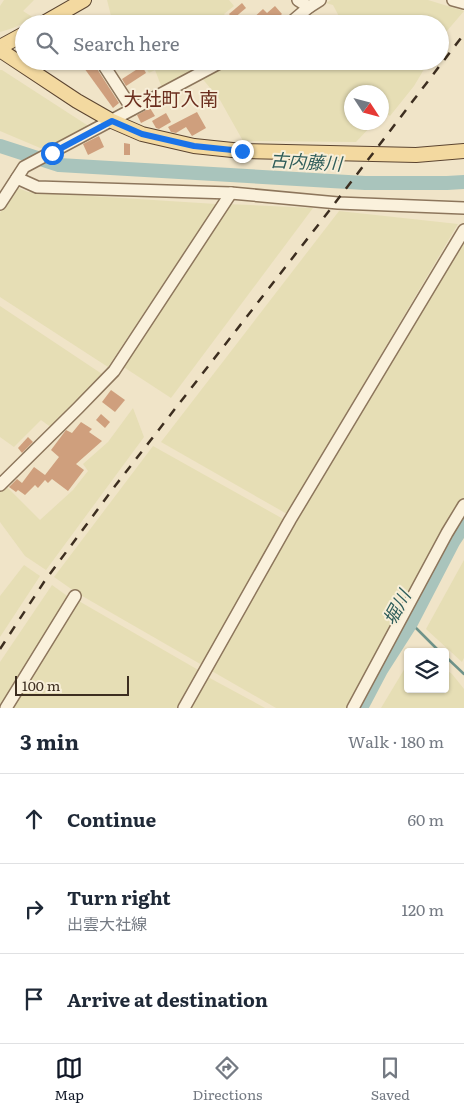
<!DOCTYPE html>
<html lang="en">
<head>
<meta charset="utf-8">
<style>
	:root { --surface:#fff; --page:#f2f2f3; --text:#1f2937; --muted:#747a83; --line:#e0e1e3; --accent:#111827 }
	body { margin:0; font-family:Literata,"Noto Sans JP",serif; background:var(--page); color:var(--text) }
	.controls { position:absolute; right:15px; bottom:15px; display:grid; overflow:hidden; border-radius:5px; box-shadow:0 1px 4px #0004 }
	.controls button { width:45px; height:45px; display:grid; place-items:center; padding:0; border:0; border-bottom:1px solid var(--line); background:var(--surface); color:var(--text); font:25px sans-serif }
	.compass { position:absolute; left:344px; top:85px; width:45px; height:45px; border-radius:50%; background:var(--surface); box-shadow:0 1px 4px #0004; rotate:126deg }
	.scale { position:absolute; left:15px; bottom:12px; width:114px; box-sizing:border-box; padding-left:5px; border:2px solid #3d2e20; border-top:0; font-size:14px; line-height:18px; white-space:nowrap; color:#3d2e20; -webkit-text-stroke:4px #f7eed8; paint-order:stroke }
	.stop { position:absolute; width:15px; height:15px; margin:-11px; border:4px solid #1a73e8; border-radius:50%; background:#fff }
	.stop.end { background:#1a73e8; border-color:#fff; box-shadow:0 1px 5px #0008 }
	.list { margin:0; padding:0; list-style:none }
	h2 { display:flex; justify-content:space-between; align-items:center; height:65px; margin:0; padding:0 20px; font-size:21px }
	h2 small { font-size:16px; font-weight:400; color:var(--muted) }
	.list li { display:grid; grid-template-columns:32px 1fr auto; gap:15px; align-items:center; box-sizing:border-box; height:90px; padding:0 20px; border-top:1px solid var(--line) }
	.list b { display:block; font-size:19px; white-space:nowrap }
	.list p { margin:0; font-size:16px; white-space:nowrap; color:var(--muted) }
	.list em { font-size:16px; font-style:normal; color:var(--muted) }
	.icon { flex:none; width:28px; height:28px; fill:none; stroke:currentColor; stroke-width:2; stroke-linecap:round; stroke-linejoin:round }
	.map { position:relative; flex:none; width:464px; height:708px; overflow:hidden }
	.search { position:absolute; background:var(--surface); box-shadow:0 1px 4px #0004; left:15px; right:15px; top:15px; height:55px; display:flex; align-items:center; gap:12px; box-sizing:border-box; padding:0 18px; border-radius:28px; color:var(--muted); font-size:19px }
	.sheet { height:335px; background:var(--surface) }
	nav { display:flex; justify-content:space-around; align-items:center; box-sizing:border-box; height:70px; border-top:1px solid var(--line); background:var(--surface); font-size:14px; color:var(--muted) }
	nav a { display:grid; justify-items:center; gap:2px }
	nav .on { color:var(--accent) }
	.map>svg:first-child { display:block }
	.farmland { fill:#e6deb5 }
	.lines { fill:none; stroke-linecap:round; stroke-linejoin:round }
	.stream { stroke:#6f938a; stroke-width:2.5 }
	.river { stroke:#a9c4bc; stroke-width:14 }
	.building { fill:#cf9f7d }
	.minor-casing { stroke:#8d765c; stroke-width:14 }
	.major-casing { stroke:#5b4430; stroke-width:16 }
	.minor { stroke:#faf1dc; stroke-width:11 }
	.major { stroke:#f3d9a0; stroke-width:14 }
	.rail { stroke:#3d2e20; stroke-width:2.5; stroke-dasharray:9 9; stroke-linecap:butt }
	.route { stroke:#1a73e8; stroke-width:6 }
	.labels { text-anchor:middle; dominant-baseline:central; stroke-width:4; stroke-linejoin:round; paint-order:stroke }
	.water-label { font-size:18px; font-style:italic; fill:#2f5d5a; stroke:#f7eed8 }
	.quarter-label { font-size:19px; fill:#6b2e1e; stroke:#f7eed8 }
</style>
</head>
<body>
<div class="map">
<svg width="464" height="708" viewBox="0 0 464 708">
	<rect width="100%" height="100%" fill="#f0e4c8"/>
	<g class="farmland">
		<polygon points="4,0 34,0 23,11 34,18 13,28 0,32 0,6"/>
		<polygon points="107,0 229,0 234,6 224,14 232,24 113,24"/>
		<polygon points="331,0 428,0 464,11 440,39 440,24 343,24 333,5 326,3"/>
		<polygon points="142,61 214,61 162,88 155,70 149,73"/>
		<polygon points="233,61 429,61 414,86 390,116 384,112 382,114 382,92 352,92 352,122 374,123 356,142 243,141 220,100 201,77"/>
		<polygon points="0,70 2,70 90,127 52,153 0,131"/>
		<polygon points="16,187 28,192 216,204 108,367 0,297 0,213"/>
		<polygon points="227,204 313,208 171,398 119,364"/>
		<polygon points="339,211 458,224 287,514 161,442"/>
		<polygon points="464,231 464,498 348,708 276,708 210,670 329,461"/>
		<polygon points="0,306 102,374 52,428 41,420 14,447 0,437"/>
		<polygon points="133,408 144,437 46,570 25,556 0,522 0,488 4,484 40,520 73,490 88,471 83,464 108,442"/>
		<polygon points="153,446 285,520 202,665 77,593 54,577"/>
		<polygon points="464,560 464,658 462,662 426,629"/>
		<polygon points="24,565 40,576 0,637 0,596"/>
		<polygon points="52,585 70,598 3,708 0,708 0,662"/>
		<polygon points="77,600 200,671 179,708 9,708"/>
		<polygon points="408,663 408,689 445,689 445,669 452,674 464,689 464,708 381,708"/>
		<polygon points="206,676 265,708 188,708"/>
	</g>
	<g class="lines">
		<g class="stream">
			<polyline points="411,623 440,652"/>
			<polyline points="445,656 464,674"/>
		</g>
		<g class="river">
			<polyline points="0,146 59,165 365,183 447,183 464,182"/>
			<polyline points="361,708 381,670 411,623 453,542 464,525"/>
		</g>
	</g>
	<g class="building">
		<polygon points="242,3 246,8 233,19 229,14"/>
		<polygon points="275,6 282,14 271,24 256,24 252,19 263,9 267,13"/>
		<polygon points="327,16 333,24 318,24"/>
		<polygon points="79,61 92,61 119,103 113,108"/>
		<polygon points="142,66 146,73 126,86 122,79"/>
		<polygon points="150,108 155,116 141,123 137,115"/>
		<polygon points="197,112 206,128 192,136 186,127 176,133 171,132 168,127"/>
		<polygon points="166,113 171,122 159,129 156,128 152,121"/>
		<polygon points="99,136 104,147 88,155 83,144"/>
		<polygon points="124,143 130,144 130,155 124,155"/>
		<polygon points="111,390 125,400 115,412 102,402"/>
		<polygon points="101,414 110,422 105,428 96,420"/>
		<polygon points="81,422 92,429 89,432 102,441 76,464 84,470 68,491 52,479 48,483 45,480 38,488 35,485 25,495 18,490 16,492 9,487 17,479 22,483 34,467 45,475 59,457 51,450 66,430 72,433"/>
		<polygon points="28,437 33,442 22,453 18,448"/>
	</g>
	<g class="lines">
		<g class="minor-casing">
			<g id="minor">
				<polyline points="298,0 309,7 320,0"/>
				<polyline points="453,0 464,3"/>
				<polyline points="54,17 68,24"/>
				<polyline points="289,24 309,7"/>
				<polyline points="101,61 132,109"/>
				<polyline points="17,178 37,187 231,193 338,203 464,208"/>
				<polyline points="0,204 24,167 223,61"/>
				<polyline points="0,485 78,408 114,371 231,193"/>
				<polyline points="6,708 75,596"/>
				<polyline points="184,708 290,520 464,230"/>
				<polyline points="353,708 447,533 464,505"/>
			</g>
		</g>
		<g class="major-casing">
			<g id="major">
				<polyline points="42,24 84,0"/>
				<polyline points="0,47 24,34"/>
				<polyline points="0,50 77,101 112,121 142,134 194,146 242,151 416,155 464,151"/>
			</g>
		</g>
		<use href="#minor" class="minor"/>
		<use href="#major" class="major"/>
		<polyline class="rail" points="0,649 44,582 115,486 322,220 464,34"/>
	</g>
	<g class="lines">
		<polyline class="route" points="52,153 112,121 142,134 194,146 242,151"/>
	</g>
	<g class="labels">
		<g class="water-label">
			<text transform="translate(306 161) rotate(3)">古内藤川</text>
			<text transform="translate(396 607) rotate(-61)">堀川</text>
		</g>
		<g class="quarter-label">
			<text x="171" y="98">大社町入南</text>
		</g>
	</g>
</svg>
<div class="controls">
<button><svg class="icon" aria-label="layers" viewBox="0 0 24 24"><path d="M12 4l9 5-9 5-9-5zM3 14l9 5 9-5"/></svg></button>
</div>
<svg class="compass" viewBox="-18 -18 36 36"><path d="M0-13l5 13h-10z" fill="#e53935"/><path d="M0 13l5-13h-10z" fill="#747a83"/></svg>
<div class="scale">100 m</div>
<div class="stop" style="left:52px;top:153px"></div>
<div class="stop end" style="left:242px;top:151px"></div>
<div class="search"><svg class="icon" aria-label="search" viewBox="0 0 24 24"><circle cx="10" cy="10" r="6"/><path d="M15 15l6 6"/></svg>Search here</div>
</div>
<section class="sheet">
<h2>3 min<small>Walk · 180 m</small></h2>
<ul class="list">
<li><svg class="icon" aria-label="ahead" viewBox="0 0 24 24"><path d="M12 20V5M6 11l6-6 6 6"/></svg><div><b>Continue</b></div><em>60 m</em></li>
<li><svg class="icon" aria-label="right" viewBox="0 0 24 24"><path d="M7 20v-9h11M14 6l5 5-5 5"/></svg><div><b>Turn right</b><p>出雲大社線</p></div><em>120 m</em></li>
<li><svg class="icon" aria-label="arrive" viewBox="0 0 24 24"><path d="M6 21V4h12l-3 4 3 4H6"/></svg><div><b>Arrive at destination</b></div></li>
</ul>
</section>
<nav>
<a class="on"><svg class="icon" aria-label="map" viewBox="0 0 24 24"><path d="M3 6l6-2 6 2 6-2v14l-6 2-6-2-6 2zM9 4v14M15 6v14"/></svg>Map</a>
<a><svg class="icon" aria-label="directions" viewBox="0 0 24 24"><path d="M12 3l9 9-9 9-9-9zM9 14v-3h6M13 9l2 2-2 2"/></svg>Directions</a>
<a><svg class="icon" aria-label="saved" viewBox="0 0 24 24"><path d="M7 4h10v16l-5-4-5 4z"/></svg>Saved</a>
</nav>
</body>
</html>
